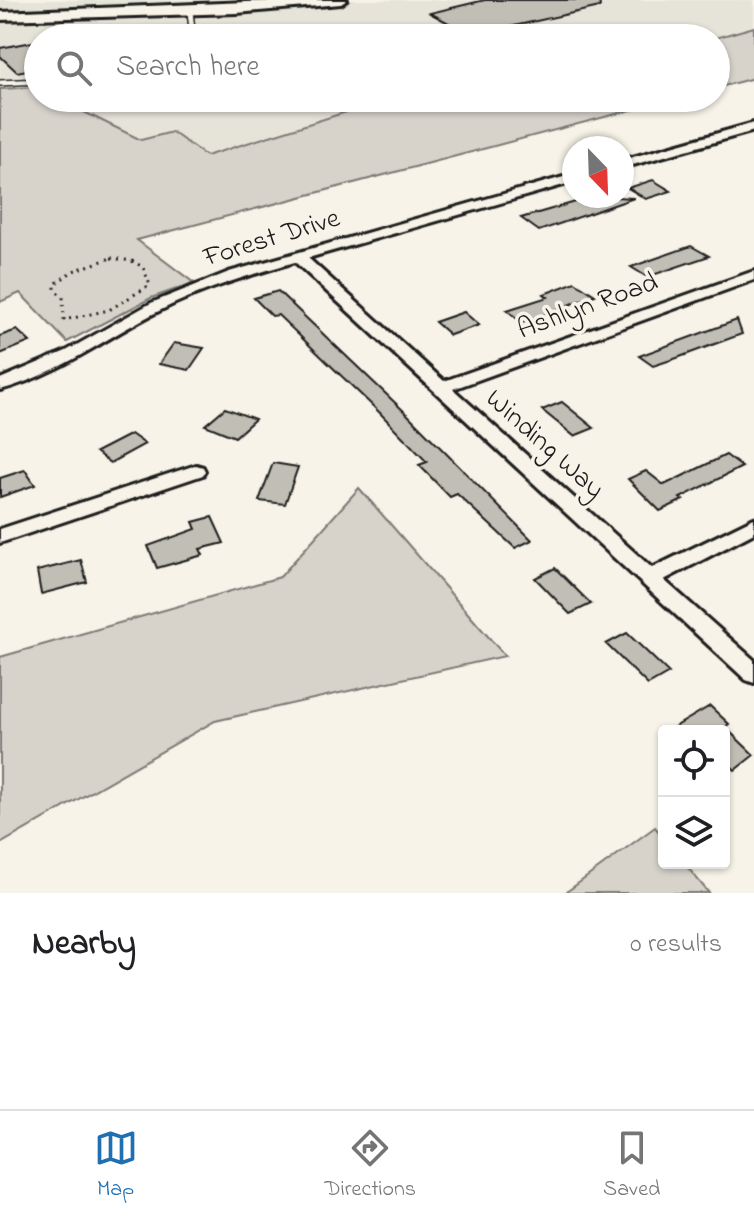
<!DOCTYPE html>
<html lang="en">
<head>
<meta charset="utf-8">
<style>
	:root { --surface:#fff; --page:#f6f6f6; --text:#202124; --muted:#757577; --line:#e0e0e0; --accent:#1f6fb2 }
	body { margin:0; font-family:"Indie Flower",sans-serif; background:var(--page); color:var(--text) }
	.controls { position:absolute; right:24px; bottom:24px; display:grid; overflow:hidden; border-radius:8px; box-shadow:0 2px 6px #0004 }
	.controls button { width:72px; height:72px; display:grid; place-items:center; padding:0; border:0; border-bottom:2px solid var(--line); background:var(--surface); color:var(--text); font:40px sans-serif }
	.compass { position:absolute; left:562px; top:136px; width:72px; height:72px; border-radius:50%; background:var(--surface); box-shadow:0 2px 6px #0004; rotate:157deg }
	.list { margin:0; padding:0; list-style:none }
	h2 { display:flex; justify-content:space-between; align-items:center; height:104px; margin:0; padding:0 32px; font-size:34px }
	h2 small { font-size:26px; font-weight:400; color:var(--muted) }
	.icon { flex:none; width:44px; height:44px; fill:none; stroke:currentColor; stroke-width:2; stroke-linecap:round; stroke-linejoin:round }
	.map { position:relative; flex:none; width:754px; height:893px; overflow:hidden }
	.search { position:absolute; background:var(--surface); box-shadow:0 2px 6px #0004; left:24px; right:24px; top:24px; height:88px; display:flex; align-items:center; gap:20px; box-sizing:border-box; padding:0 28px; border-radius:44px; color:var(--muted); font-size:30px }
	.sheet { height:216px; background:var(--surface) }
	nav { display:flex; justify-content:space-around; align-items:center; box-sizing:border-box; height:112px; border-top:2px solid var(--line); background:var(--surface); font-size:22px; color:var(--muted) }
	nav a { display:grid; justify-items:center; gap:4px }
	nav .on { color:var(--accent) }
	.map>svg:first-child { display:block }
	.built { fill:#e6e3d9 }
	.green { fill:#d7d3cb; stroke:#7a7874; stroke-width:2 }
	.building { fill:#c0beb5; stroke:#1c1c1c; stroke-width:2 }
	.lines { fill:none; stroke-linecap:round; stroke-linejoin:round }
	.service-casing { stroke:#1c1c1c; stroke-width:8 }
	.minor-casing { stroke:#1c1c1c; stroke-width:6 }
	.tertiary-casing { stroke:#1c1c1c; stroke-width:6 }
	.path { stroke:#1c1c1c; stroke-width:3; stroke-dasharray:2 5; stroke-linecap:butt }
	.service { stroke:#f7f3e8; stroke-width:5 }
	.minor { fill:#f7f3e8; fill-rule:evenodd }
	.tertiary { fill:#f7f3e8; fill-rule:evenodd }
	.labels { text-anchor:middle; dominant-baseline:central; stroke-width:7; stroke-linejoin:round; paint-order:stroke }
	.street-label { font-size:28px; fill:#1c1c1c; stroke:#f7f3e8 }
</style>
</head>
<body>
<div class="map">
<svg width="754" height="893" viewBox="0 0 754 893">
	<rect width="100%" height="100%" fill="#f7f3e8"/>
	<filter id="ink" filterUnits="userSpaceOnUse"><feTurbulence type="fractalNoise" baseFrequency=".0125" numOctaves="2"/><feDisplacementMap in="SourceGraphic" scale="16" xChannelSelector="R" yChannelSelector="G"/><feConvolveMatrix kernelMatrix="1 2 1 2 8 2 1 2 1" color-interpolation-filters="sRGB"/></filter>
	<g filter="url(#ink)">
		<g class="built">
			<polygon points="0,0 754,0 754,27 715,38 38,38 38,87 0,89"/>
			<polygon points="101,98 391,98 206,156 172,132 141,140 83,112"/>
		</g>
		<g class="green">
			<polygon points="754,27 754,78 716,88 715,38"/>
			<polygon points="38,87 38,98 103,99 84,112 141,140 172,132 206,156 391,98 677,98 137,240 194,283 151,298 67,342 20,293 0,302 0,89"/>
			<polygon points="359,488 505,656 215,721 0,844 0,657 280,577"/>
			<polygon points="655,827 664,838 664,863 684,863 709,893 565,893"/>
		</g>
		<g class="building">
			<polygon points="485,0 599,0 600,7 477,34 467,33 430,13"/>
			<polygon points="38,41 38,68 17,72 0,56 0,48"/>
			<polygon points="653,180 671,191 646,199 628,188"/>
			<polygon points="596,196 634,198 539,231 521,218"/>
			<polygon points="691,246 709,256 647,277 631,267"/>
			<polygon points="575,282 595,295 522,323 507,310 548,297 544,294"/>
			<polygon points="278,291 408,415 532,540 515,548 457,494 450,497 419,465 427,462 379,412 278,315 272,316 254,298"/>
			<polygon points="464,312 479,325 450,335 435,322"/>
			<polygon points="737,320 742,334 677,358 653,366 639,356"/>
			<polygon points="17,330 30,342 0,354 0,336"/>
			<polygon points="174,343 204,348 189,370 159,364"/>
			<polygon points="562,402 594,428 574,436 542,410"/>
			<polygon points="225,408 255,419 235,437 205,425"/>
			<polygon points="131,434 145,444 110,463 96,452"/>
			<polygon points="726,455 742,467 680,498 683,500 660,511 628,479 646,471 664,485"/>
			<polygon points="273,463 298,467 285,504 259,501"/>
			<polygon points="25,470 35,485 0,497 0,478"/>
			<polygon points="212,517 224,543 200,549 203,555 157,568 148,546 196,529 193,522"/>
			<polygon points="81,560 87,582 41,594 37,571"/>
			<polygon points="555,568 591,604 570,614 535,578"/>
			<polygon points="627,633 669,673 648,685 606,644"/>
			<polygon points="710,706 729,724 725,727 754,755 735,770 724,759 724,728 720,731 668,731"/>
		</g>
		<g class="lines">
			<g class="service-casing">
				<g id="service">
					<polyline points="190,11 192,30"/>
					<polyline points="0,83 38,81"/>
				</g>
			</g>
			<g class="minor-casing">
				<g id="minor">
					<polygon points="754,123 754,131 622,168 622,160"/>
					<path d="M574 174V182L308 258 444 381 754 271V280L453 389 652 568 754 518V533L664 580 754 660V683L746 680 295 262C250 275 203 289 161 310 108 336 58 375 0 390V379L66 351 151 303 229 272Z"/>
					<polygon points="196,465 203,467 205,471 203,475 0,543 0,529"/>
				</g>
			</g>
			<g class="tertiary-casing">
				<polygon id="tertiary" points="298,0 347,0 341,4 237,13 0,20 0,12"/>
			</g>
			<polygon class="path" points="111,258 132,261 143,267 150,285 109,310 64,320 63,297 55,290 55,284 73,271"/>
			<use href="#service" class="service"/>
			<use href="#minor" class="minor"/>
			<use href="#tertiary" class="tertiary"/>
		</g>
	</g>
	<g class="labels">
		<g class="street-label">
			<text transform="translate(272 239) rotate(-17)">Forest Drive</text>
			<text transform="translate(588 307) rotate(-20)">Ashlyn Road</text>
			<text transform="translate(544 445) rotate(42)">Winding Way</text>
		</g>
	</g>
</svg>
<div class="controls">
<button><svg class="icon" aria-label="locate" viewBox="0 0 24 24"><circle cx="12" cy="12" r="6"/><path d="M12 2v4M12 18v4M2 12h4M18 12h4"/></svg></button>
<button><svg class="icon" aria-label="layers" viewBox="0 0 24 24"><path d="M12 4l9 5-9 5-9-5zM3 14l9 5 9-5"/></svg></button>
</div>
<svg class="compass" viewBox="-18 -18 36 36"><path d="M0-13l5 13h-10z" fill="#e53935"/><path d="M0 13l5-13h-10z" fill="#757577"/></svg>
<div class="search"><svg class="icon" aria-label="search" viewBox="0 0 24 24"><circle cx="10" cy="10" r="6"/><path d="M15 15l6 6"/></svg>Search here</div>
</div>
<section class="sheet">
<h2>Nearby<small>0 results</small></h2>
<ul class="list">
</ul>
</section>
<nav>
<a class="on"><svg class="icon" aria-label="map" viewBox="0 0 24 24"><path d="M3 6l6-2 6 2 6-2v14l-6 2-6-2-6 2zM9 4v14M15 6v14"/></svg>Map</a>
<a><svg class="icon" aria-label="directions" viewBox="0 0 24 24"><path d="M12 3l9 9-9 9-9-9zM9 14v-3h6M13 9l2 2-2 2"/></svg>Directions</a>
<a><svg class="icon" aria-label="saved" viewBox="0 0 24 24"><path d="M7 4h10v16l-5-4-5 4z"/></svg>Saved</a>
</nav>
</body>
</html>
